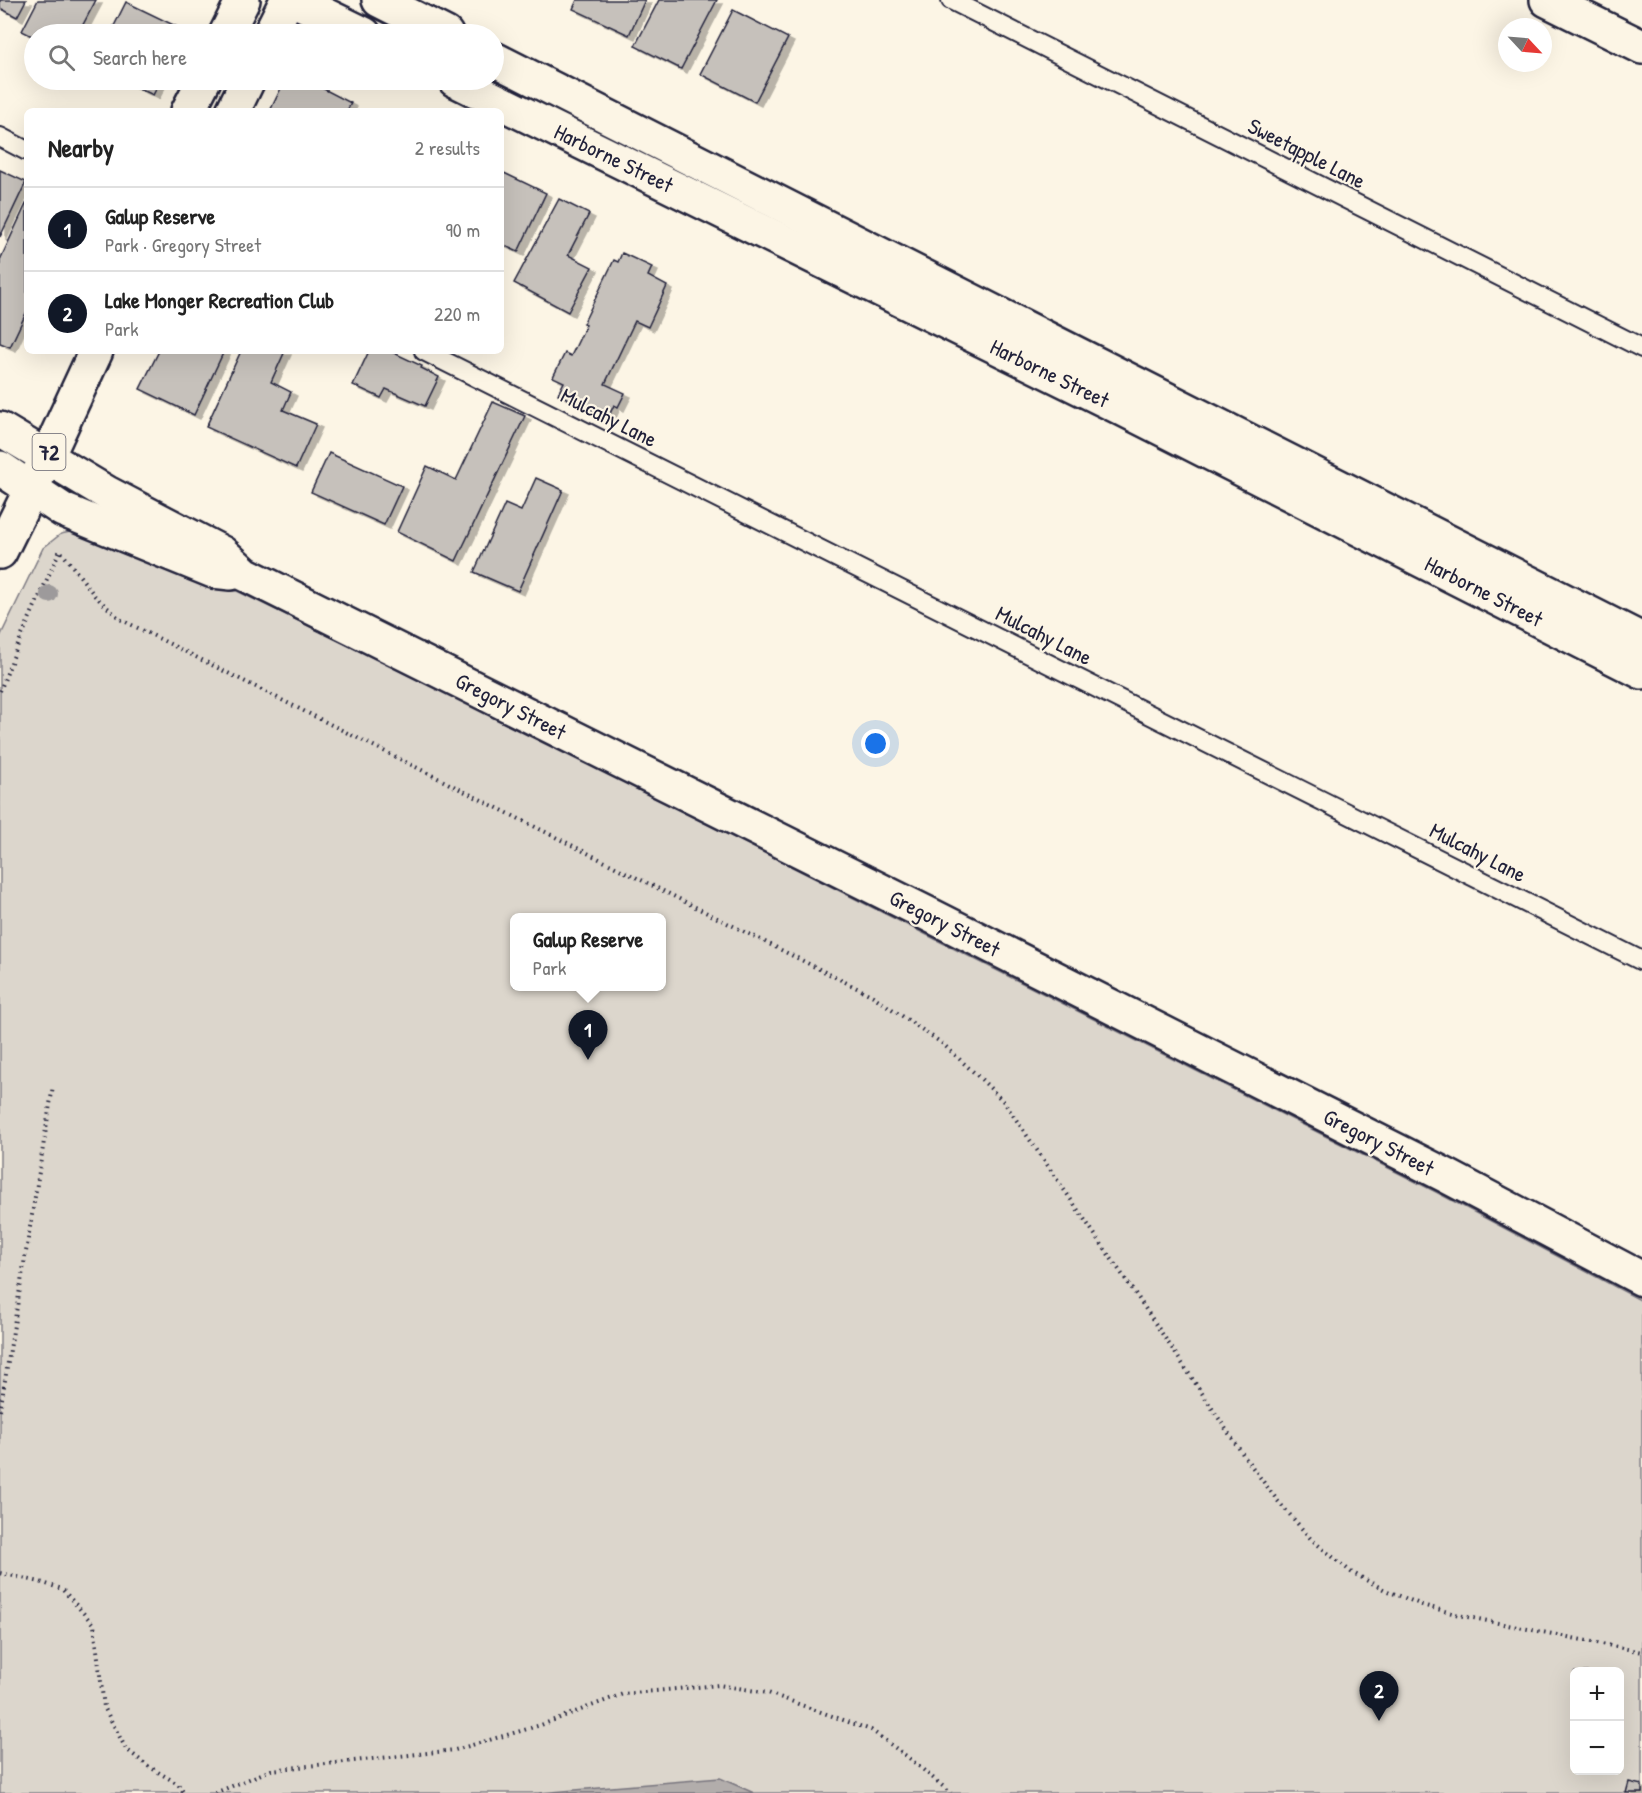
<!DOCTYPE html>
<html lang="en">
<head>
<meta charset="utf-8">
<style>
	:root { --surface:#fff; --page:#f2f2f2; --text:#222; --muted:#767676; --line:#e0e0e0; --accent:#111827 }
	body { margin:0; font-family:"Patrick Hand",sans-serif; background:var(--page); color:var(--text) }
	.controls { position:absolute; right:18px; bottom:18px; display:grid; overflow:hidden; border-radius:9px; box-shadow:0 6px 24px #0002 }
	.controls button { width:54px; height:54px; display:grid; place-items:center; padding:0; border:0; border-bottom:2px solid var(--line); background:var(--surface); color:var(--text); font:30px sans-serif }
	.compass { position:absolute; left:1498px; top:18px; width:54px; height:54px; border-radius:50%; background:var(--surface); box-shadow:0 6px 24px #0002; rotate:116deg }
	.you { position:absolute; left:876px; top:744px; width:21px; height:21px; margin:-15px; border:4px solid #fff; border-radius:50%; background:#1a73e8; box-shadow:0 0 0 9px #1a73e833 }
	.badge { display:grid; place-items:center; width:39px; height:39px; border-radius:50%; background:var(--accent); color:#fff; font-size:20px; font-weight:700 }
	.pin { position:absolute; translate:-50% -50px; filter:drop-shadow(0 2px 3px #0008) }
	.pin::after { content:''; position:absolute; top:32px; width:21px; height:18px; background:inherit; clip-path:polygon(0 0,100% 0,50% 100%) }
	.popup { position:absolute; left:510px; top:913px; width:156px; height:78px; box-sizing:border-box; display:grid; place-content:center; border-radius:9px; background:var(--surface); filter:drop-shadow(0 2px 4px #0005); font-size:20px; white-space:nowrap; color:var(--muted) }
	.popup b { font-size:22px; color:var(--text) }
	.popup::after { content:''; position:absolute; left:50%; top:100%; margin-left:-12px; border:12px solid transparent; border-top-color:var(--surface) }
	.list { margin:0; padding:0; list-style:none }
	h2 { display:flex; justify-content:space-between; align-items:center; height:78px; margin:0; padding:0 24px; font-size:26px }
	h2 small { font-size:20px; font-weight:400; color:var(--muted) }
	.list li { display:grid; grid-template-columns:39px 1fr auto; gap:18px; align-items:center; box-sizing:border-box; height:84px; padding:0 24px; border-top:2px solid var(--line) }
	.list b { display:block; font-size:22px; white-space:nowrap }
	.list p { margin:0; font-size:20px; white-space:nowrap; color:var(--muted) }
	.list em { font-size:20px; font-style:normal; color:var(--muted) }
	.icon { flex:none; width:33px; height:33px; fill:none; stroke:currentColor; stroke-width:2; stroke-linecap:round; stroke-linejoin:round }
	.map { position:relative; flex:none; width:1642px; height:1793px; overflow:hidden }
	.search { position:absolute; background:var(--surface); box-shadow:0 6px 24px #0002; left:24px; top:24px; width:480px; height:66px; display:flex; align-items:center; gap:15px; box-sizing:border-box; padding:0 21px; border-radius:33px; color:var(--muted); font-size:22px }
	.panel { position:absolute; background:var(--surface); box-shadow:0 6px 24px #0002; left:24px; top:108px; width:480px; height:246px; border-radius:9px }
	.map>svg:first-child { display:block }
	.green { fill:#dcd6cc; stroke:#7f7c84; stroke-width:1.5; fill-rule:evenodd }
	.water { fill:#b2adab; stroke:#78757e; stroke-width:1.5 }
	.building { fill:#c6c1bb; stroke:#22223b; stroke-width:1.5; filter:url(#shadow) }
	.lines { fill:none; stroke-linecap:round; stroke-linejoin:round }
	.service-casing { stroke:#22223b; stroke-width:22 }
	.minor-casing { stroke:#22223b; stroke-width:38 }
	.primary-casing { stroke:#22223b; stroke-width:38 }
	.path { stroke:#22223b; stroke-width:4; stroke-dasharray:1.5 4.5; stroke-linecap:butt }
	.service { stroke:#fcf5e5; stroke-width:18 }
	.minor { stroke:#fcf5e5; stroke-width:33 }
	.primary { stroke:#fcf5e5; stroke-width:33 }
	.tree { fill:#9d9a9b }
	.labels { text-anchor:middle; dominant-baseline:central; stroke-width:4.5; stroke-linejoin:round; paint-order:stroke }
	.shield { fill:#fcf5e5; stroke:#63616e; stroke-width:1.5 }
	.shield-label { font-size:21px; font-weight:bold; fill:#22223b }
	.street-label { font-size:22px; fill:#22223b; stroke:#fcf5e5 }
</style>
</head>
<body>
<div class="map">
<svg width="1642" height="1793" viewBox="0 0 1642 1793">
	<defs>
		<filter id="shadow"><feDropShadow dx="6" dy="4" stdDeviation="0" flood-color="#0004"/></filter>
	</defs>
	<rect width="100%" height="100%" fill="#fcf5e5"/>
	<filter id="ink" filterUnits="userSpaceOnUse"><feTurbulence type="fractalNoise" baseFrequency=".0167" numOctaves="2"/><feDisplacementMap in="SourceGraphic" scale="12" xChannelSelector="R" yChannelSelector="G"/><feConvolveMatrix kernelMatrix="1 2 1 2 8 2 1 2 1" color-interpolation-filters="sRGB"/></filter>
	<g filter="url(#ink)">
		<path class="green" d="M79 530 192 572 237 591 487 713 1436 1192 1642 1301V1793H0V637L43 548 61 534ZM514 918H662V986H514ZM1574 1672H1620V1770H1574Z"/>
		<polygon class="water" points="720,1778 754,1793 539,1793"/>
		<g class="building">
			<polygon points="0,0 26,0 17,17 0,8"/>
			<polygon points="38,0 96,0 78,34 34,34 34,37 22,31"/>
			<polygon points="577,0 645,0 629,35 573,9"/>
			<polygon points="659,0 717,0 681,69 635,46"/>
			<polygon points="126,2 184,30 182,34 110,34"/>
			<polygon points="733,10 788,38 755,102 700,74"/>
			<polygon points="122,80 161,80 153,95"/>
			<polygon points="285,80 314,80 318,82 316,85 351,103 347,111 270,111"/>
			<polygon points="0,170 26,182 0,237"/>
			<polygon points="502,172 546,193 518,252 501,244"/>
			<polygon points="559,199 589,214 568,255 592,267 568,312 514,283"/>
			<polygon points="27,202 27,311 10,347 0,343 0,260"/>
			<polygon points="622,253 652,267 648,276 667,286 648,327 635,321 605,384 625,393 618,407 614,405 608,418 558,394 564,382 553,377 565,353 571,356 586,325 583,324 614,260 618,262"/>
			<polygon points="159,351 224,351 194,415 140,389"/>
			<polygon points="241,351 285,351 271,382 291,392 283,410 316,424 296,468 206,427"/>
			<polygon points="369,351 390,351 422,366 421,368 439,377 425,406 386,389 381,398 353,385"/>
			<polygon points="493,402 525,416 456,561 397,532 427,466 456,480"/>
			<polygon points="329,453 402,486 384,525 311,492"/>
			<polygon points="536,478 563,490 518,591 474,572 505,504 521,511"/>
			<polygon points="1629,1782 1642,1785 1642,1793 1626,1793"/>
		</g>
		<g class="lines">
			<g class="service-casing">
				<g id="service">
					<polyline points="951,0 1642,348"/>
					<polyline points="0,137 27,151"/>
					<polyline points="424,351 1642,961"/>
				</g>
			</g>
			<g class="minor-casing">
				<g id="minor">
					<polyline points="1547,0 1642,47"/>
					<polyline points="0,429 107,493 222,553 245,574 924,912 1445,1175 1642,1279"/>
					<polyline points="0,468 63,510 213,571 231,573"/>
				</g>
			</g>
			<g class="primary-casing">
				<g id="primary">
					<polyline points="294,0 364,34"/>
					<polyline points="379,0 446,34"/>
					<polyline points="226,34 243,0"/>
					<polyline points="270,34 287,0"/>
					<polyline points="494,59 1642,640"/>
					<polyline points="455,80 1123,409 1642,672"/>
					<polyline points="188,111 204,80"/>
					<polyline points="233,111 248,80"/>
					<polyline points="0,552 47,457 96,351"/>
				</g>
			</g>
			<g class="path">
				<polyline points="0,691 19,642 60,550 95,596 120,619 873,996 943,1044 981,1079 1004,1102 1139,1299 1244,1456 1277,1500 1311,1539 1351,1572 1385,1590 1422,1605 1463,1616 1642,1652"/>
				<polyline points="0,1411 53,1086"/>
				<polyline points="0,1573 40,1582 62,1589 94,1625 104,1707 126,1749 148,1766 178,1784 184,1793"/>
				<polyline points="215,1793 271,1770 455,1750 541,1725 623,1694 719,1685 768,1693 871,1730 909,1758 951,1793"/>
			</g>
			<use href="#service" class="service"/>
			<use href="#minor" class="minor"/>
			<use href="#primary" class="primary"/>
		</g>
		<circle class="tree" cx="49" cy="594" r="9"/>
	</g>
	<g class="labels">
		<rect class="shield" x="32.5" y="434" width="33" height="36" rx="4.5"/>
		<g class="shield-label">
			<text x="49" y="452">72</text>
		</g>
		<g class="street-label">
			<text transform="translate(1307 153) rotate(27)">Sweetapple Lane</text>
			<text transform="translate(614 158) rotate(26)">Harborne Street</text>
			<text transform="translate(1050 373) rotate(26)">Harborne Street</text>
			<text transform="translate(609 417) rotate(27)">Mulcahy Lane</text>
			<text transform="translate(1484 591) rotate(27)">Harborne Street</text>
			<text transform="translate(1044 635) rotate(27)">Mulcahy Lane</text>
			<text transform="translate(511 706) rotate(27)">Gregory Street</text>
			<text transform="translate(1478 852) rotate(27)">Mulcahy Lane</text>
			<text transform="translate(945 923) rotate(27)">Gregory Street</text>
			<text transform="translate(1379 1142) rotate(27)">Gregory Street</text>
		</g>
	</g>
</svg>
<div class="controls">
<button>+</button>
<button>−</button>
</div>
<svg class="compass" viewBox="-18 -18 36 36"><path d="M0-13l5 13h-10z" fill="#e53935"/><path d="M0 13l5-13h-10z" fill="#767676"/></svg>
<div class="you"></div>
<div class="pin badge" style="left:588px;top:1060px">1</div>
<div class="popup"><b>Galup Reserve</b>Park</div>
<div class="pin badge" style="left:1379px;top:1721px">2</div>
<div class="search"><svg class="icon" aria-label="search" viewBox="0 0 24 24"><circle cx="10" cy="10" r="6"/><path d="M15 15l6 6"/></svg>Search here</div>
<section class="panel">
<h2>Nearby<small>2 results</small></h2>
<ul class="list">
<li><span class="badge">1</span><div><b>Galup Reserve</b><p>Park · Gregory Street</p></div><em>90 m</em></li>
<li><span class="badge">2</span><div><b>Lake Monger Recreation Club</b><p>Park</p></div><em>220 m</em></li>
</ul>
</section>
</div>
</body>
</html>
